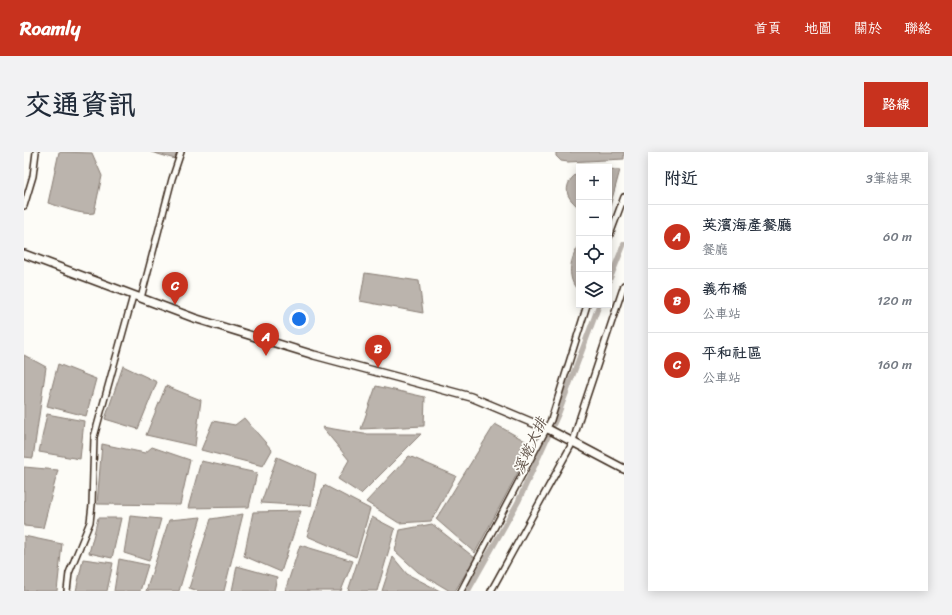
<!DOCTYPE html>
<html lang="zh-TW">
<head>
<meta charset="utf-8">
<style>
	:root { --surface:#fff; --page:#f2f2f3; --text:#1f2937; --muted:#747a83; --line:#e0e1e3; --accent:#c8321e }
	body { margin:0; font-family:Sriracha,"LXGW WenKai TC",sans-serif; background:var(--page); color:var(--text) }
	.controls { position:absolute; right:12px; top:12px; display:grid; overflow:hidden; border-radius:0px; box-shadow:0 2px 10px #0003 }
	.controls button { width:36px; height:36px; display:grid; place-items:center; padding:0; border:0; border-bottom:1px solid var(--line); background:var(--surface); color:var(--text); font:20px sans-serif }
	.you { position:absolute; left:275px; top:167px; width:14px; height:14px; margin:-10px; border:3px solid #fff; border-radius:50%; background:#1a73e8; box-shadow:0 0 0 6px #1a73e833 }
	.badge { display:grid; place-items:center; width:26px; height:26px; border-radius:50%; background:var(--accent); color:#fff; font-size:13px; font-weight:700 }
	.pin { position:absolute; translate:-50% -33px; filter:drop-shadow(0 1px 2px #0008) }
	.pin::after { content:''; position:absolute; top:21px; width:14px; height:12px; background:inherit; clip-path:polygon(0 0,100% 0,50% 100%) }
	.list { margin:0; padding:0; list-style:none }
	h2 { display:flex; justify-content:space-between; align-items:center; height:52px; margin:0; padding:0 16px; font-size:17px }
	h2 small { font-size:13px; font-weight:400; color:var(--muted) }
	.list li { display:grid; grid-template-columns:26px 1fr auto; gap:12px; align-items:center; box-sizing:border-box; height:64px; padding:0 16px; border-top:1px solid var(--line) }
	.list b { display:block; font-size:15px; white-space:nowrap }
	.list p { margin:0; font-size:13px; white-space:nowrap; color:var(--muted) }
	.list em { font-size:13px; font-style:normal; color:var(--muted) }
	.icon { flex:none; width:22px; height:22px; fill:none; stroke:currentColor; stroke-width:2; stroke-linecap:round; stroke-linejoin:round }
	.map { position:relative; flex:none; width:600px; height:439px; overflow:hidden; border-radius:0px }
	header { display:flex; align-items:center; gap:24px; box-sizing:border-box; height:56px; padding:0 20px; background:var(--accent); color:#fff }
	header strong { font-size:19px }
	nav { display:flex; gap:22px; margin-inline-start:auto; font-size:14px }
	.intro { display:flex; align-items:center; justify-content:space-between; box-sizing:border-box; height:96px; padding:0 24px }
	h1 { margin:0; font-size:28px }
	.button { padding:10px 18px; border-radius:0px; background:var(--accent); color:#fff; font-size:14px; font-weight:700 }
	main { display:flex; gap:24px; padding:0 24px }
	aside { flex:1; background:var(--surface); border-radius:0px; box-shadow:0 2px 10px #0003 }
	.map>svg:first-child { display:block }
	.water { fill:#bbb4ad; stroke:#887d74 }
	.lines { fill:none; stroke-linecap:round; stroke-linejoin:round }
	.canal { stroke:#bbb4ad; stroke-width:5.5 }
	.minor-casing { stroke:#3b2a1e; stroke-width:8 }
	.major-casing { stroke:#3b2a1e; stroke-width:10 }
	.minor { stroke:#fdfcf7; stroke-width:5 }
	.major { stroke:#fdfcf7; stroke-width:7 }
	.labels { text-anchor:middle; dominant-baseline:central; stroke-width:3.5; stroke-linejoin:round; paint-order:stroke }
	.water-label { font-size:15px; font-style:italic; fill:#615349; stroke:#fdfcf7 }
</style>
</head>
<body>
<header>
<strong>Roamly</strong>
<nav><a>首頁</a><a>地圖</a><a>關於</a><a>聯絡</a></nav>
</header>
<div class="intro"><h1>交通資訊</h1><a class="button">路線</a></div>
<main>
<div class="map">
<svg width="600" height="439" viewBox="0 0 600 439">
	<rect width="100%" height="100%" fill="#fdfcf7"/>
	<filter id="ink" filterUnits="userSpaceOnUse"><feTurbulence type="fractalNoise" baseFrequency=".025" numOctaves="2"/><feDisplacementMap in="SourceGraphic" scale="8" xChannelSelector="R" yChannelSelector="G"/><feConvolveMatrix kernelMatrix="1 2 1 2 8 2 1 2 1" color-interpolation-filters="sRGB"/></filter>
	<g filter="url(#ink)">
		<g class="water">
			<path d="M35 0 68 1 78 24 70 61C59 64 35 54 24 51Z"/>
			<polygon points="127,0 154,0 151,7"/>
			<polygon points="532,0 600,0 600,7 544,10 537,9 532,4"/>
			<polygon points="585,17 596,18 585,58"/>
			<path d="M555 21V56C552 53 546 48 544 43 541 34 547 24 555 21Z"/>
			<path d="M555 94V137L552 136C543 124 546 106 555 94Z"/>
			<polygon points="341,121 395,129 399,161 336,149"/>
			<polygon points="0,203 22,215 9,306 0,305"/>
			<polygon points="34,212 72,227 62,264 23,254"/>
			<polygon points="99,214 133,230 114,277 81,267"/>
			<polygon points="142,234 177,248 171,294 122,283"/>
			<polygon points="352,234 401,245 400,274 337,277"/>
			<polygon points="23,262 60,269 56,307 15,300"/>
			<polygon points="220,266 248,298 239,314 177,298 189,269 211,273"/>
			<polygon points="471,272 505,291 495,308 500,309 451,401 412,367"/>
			<polygon points="298,275 340,282 397,282 337,342 314,327 325,308"/>
			<polygon points="78,292 121,301 128,295 166,308 156,353 73,352"/>
			<polygon points="385,304 432,324 407,369 375,371 342,350"/>
			<polygon points="253,305 292,322 287,354 237,351"/>
			<polygon points="177,309 233,321 225,355 164,356"/>
			<polygon points="0,315 34,318 19,376 0,374"/>
			<polygon points="300,333 346,357 332,405 283,384"/>
			<polygon points="277,359 257,420 220,404 229,360"/>
			<polygon points="219,362 200,439 175,439 165,436 187,367"/>
			<polygon points="106,364 137,367 125,409 100,401"/>
			<polygon points="177,365 155,439 122,439 145,368"/>
			<polygon points="348,365 371,377 353,439 324,439"/>
			<polygon points="74,366 97,366 88,406 65,401"/>
			<polygon points="408,372 451,406 431,439 426,439 394,420 371,399 376,378"/>
			<polygon points="0,384 38,392 33,439 0,439"/>
			<polygon points="276,393 329,409 317,439 261,439"/>
			<polygon points="369,405 383,422 416,439 358,439"/>
			<polygon points="59,407 89,411 83,439 52,439"/>
			<polygon points="95,407 124,413 116,439 90,439"/>
			<polygon points="213,414 253,425 250,439 208,439"/>
		</g>
		<g class="lines">
			<g class="canal">
				<polyline points="585,129 600,92"/>
				<polyline points="444,439 494,350 535,260 575,153"/>
			</g>
			<g class="minor-casing">
				<g id="minor">
					<polyline points="0,54 9,24 12,0"/>
					<polyline points="585,85 600,45"/>
					<polyline points="117,146 148,27 157,0"/>
					<polyline points="43,439 45,421 66,370 68,353 70,285 109,144"/>
					<polyline points="437,439 527,268 563,153"/>
					<polyline points="467,439 549,290 556,265 600,133"/>
				</g>
			</g>
			<g class="major-casing">
				<polyline id="major" points="0,102 170,166 290,203 447,245 526,278 600,317"/>
			</g>
			<use href="#minor" class="minor"/>
			<use href="#major" class="major"/>
		</g>
	</g>
	<g class="labels">
		<g class="water-label">
			<text transform="translate(506 294) rotate(-66)">溪墘大排</text>
		</g>
	</g>
</svg>
<div class="controls">
<button>+</button>
<button>−</button>
<button><svg class="icon" aria-label="locate" viewBox="0 0 24 24"><circle cx="12" cy="12" r="6"/><path d="M12 2v4M12 18v4M2 12h4M18 12h4"/></svg></button>
<button><svg class="icon" aria-label="layers" viewBox="0 0 24 24"><path d="M12 4l9 5-9 5-9-5zM3 14l9 5 9-5"/></svg></button>
</div>
<div class="you"></div>
<div class="pin badge" style="left:242px;top:204px">A</div>
<div class="pin badge" style="left:354px;top:216px">B</div>
<div class="pin badge" style="left:151px;top:153px">C</div>
</div>
<aside>
<h2>附近<small>3筆結果</small></h2>
<ul class="list">
<li><span class="badge">A</span><div><b>英濱海產餐廳</b><p>餐廳</p></div><em>60 m</em></li>
<li><span class="badge">B</span><div><b>義布橋</b><p>公車站</p></div><em>120 m</em></li>
<li><span class="badge">C</span><div><b>平和社區</b><p>公車站</p></div><em>160 m</em></li>
</ul>
</aside>
</main>
</body>
</html>
